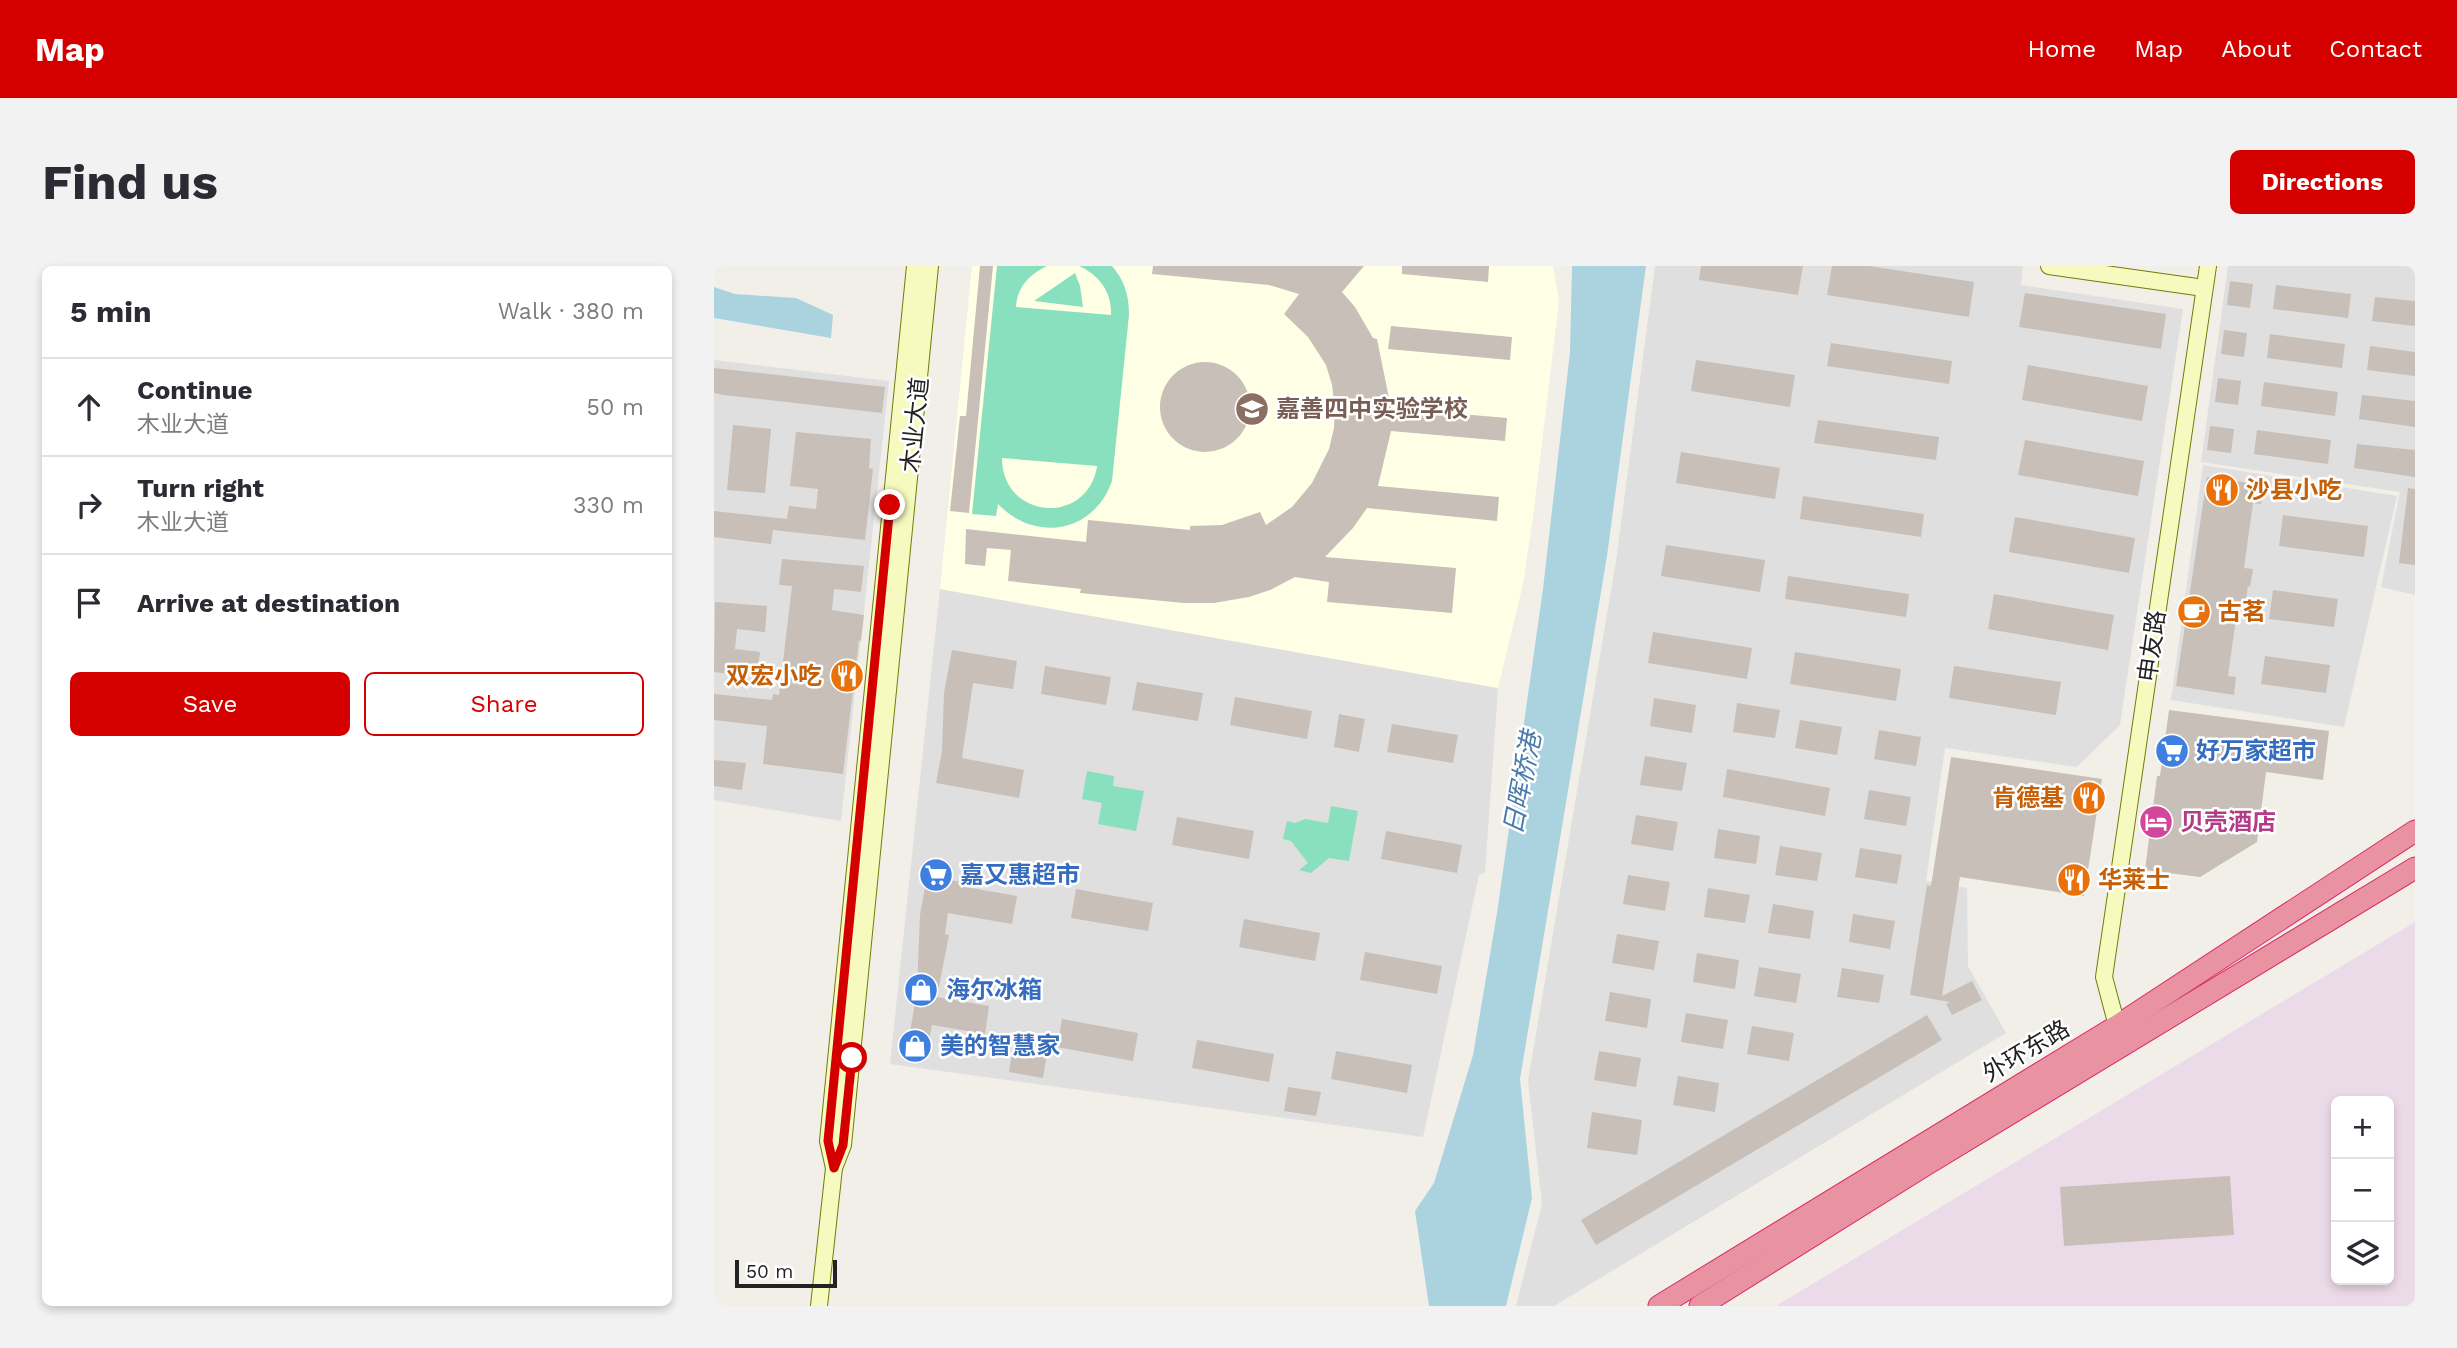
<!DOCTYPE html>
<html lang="en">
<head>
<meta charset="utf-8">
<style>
	:root { --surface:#fff; --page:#f2f2f3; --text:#2b2b33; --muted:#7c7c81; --line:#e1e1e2; --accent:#d40000 }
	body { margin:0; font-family:"Work Sans","Noto Sans SC",sans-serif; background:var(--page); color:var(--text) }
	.controls { position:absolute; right:21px; bottom:21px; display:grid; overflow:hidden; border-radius:10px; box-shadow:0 4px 10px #0003 }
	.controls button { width:63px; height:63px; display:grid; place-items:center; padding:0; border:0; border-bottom:2px solid var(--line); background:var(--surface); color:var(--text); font:35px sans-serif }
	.scale { position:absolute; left:21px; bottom:18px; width:102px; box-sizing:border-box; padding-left:7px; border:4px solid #222; border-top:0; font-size:19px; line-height:24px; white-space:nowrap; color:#222; -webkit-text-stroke:5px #fff; paint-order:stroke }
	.stop { position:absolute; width:21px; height:21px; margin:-16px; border:5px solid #d40000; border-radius:50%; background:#fff }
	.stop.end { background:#d40000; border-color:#fff; box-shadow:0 2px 7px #0008 }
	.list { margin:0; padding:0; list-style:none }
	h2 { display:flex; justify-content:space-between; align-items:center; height:91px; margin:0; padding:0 28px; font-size:30px }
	h2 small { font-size:23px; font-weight:400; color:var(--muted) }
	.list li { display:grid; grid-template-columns:46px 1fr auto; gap:21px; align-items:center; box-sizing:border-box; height:98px; padding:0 28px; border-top:2px solid var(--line) }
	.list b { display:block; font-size:26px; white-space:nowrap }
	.list p { margin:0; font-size:23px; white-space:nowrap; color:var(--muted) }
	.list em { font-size:23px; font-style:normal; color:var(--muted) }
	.actions { display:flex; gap:14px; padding:21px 28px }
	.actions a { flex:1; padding:16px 0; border:2px solid var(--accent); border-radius:10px; text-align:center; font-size:24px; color:var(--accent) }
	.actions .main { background:var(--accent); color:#fff }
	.icon { flex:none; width:38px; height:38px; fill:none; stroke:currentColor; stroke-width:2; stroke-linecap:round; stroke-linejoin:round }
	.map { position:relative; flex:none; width:1701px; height:1040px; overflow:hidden; border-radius:10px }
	header { display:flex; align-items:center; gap:42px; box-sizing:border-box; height:98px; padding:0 35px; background:var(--accent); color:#fff }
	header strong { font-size:33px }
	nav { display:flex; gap:38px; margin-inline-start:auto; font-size:24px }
	.intro { display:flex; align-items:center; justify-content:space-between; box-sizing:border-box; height:168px; padding:0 42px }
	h1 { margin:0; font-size:49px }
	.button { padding:18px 32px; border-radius:10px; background:var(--accent); color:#fff; font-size:24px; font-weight:700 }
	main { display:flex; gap:42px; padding:0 42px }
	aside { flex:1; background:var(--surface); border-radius:10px; box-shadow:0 4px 10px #0003 }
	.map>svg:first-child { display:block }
	.residential { fill:#e0dfdf }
	.industrial { fill:#ebdbe8; fill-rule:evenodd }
	.education { fill:#ffffe5 }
	.pitch { fill:#88e0be; fill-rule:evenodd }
	.water { fill:#aad3df }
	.building { fill:#c7bfb8 }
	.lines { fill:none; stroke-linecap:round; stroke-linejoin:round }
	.secondary-casing { stroke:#707d05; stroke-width:18 }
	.highway-casing { stroke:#dc2a67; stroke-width:23 }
	.secondary { stroke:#f7fabf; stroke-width:16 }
	.highway { stroke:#e892a2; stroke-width:21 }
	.route { stroke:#d40000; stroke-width:9 }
	.labels { text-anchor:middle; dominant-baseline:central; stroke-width:5; stroke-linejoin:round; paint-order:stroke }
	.education-label { font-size:24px; font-weight:bold; fill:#785e54; stroke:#fff; text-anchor:start }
	.street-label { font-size:24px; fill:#222; stroke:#fff }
	.food-label { font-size:24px; font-weight:bold; fill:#c56008; stroke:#fff; text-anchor:start }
	.shop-label { font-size:24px; font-weight:bold; fill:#366cbe; stroke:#fff; text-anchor:start }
	.hotel-label { font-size:24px; font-weight:bold; fill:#b23c85; stroke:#fff; text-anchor:start }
	.water-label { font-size:26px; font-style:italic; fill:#4a7aab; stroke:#fff }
</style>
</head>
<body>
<header>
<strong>Map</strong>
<nav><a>Home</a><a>Map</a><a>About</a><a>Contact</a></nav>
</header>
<div class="intro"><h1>Find us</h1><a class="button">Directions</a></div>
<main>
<aside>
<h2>5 min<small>Walk · 380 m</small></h2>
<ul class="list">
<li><svg class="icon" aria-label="ahead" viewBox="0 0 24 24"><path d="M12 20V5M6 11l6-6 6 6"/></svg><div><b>Continue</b><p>木业大道</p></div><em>50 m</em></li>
<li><svg class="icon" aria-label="right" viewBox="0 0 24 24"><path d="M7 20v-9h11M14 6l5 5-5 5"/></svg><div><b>Turn right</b><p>木业大道</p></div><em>330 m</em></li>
<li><svg class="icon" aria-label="arrive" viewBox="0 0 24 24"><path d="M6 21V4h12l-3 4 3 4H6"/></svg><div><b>Arrive at destination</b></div></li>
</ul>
<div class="actions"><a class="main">Save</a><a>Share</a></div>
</aside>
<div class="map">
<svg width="1701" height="1040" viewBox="0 0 1701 1040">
	<rect width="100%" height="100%" fill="#f2efe9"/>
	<g class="residential">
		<polygon points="941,0 1309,0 1307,19 1469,43 1406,459 1363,501 1231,482 1212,615 1253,622 1254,700 1292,767 840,1040 802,1040 828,938 814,815 902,295"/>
		<polygon points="1514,0 1701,0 1701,329 1667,321 1686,226 1487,196"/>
		<polygon points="0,94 175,115 127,555 0,534"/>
		<polygon points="1489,199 1683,230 1630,461 1457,434"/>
		<polygon points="226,323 784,422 771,606 765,609 709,871 176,798"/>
	</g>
	<path class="industrial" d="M1701 656V1040H1062ZM1622 835H1675V1014H1622Z"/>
	<polygon class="education" points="258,0 839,0 845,35 819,251 809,318 784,422 226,323"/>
	<g class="pitch">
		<path d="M283 0H333C316 8 303 21 302 41L397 49C398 26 385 9 365 0H398C411 15 415 30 415 49L398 215C380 267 321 277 284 238L282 250 258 248ZM288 192 383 200V201C372 261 288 253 288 192Z"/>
		<polygon points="361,7 366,20 369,41 320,35"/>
		<polygon points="373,505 400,510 399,520 430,525 422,565 384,558 388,537 368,533"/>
		<polygon points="617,540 644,545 635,595 615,592 597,607 585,604 594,597 577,575 569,573 573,555 581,557 591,553 614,557"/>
	</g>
	<g class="water">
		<polygon points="858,0 932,0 893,290 806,813 818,932 792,1040 715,1040 701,945 720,917 759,789 783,647 829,323 856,86"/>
		<polygon points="0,21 21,28 82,32 119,49 117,72 0,52"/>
	</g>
	<g class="building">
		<polygon points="266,0 279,0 255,247 236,245 246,150 252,150"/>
		<polygon points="439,0 650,0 628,26 641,41 659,72 663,73 677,142 793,152 791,175 677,165 664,220 785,231 783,255 653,242 639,262 611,291 742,302 738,347 613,336 615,316 581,311 556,324 535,331 500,337 470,337 366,327 367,323 294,315 297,284 273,282 271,300 251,298 252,263 372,276 374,254 476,264 476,260 508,259 546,246 552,259 578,241 598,217 615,183 620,162 621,142 618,119 612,99 594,71 570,48 585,28 555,19 438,8"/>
		<polygon points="688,0 775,0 774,16 688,8"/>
		<polygon points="987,0 1089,0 1084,29 985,14"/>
		<polygon points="1118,0 1155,0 1260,16 1255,51 1113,29"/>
		<polygon points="1516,15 1539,18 1536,42 1513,39"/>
		<polygon points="1562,19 1637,28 1634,52 1559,43"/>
		<polygon points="1311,27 1452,48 1447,83 1305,61"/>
		<polygon points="1661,31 1701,35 1701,60 1658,55"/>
		<polygon points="677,60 798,71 796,94 674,83"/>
		<polygon points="1510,64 1533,67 1530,91 1507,88"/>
		<polygon points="1556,68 1631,78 1628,102 1553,92"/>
		<polygon points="1117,77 1238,95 1235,118 1113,100"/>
		<polygon points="1656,80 1701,86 1701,110 1653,104"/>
		<polygon points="982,94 1081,109 1076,141 977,125"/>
		<circle cx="491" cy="141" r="45"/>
		<polygon points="1314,99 1434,120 1428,155 1308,134"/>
		<polygon points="0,102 171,121 168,147 10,129 0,127"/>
		<polygon points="1504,112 1527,115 1524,139 1501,136"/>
		<polygon points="1550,116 1624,126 1621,150 1547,140"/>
		<polygon points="1648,129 1701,135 1701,161 1645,153"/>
		<polygon points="1104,154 1225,171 1222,194 1100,177"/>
		<polygon points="19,159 57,163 51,227 13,224"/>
		<polygon points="1496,160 1520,163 1517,187 1493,184"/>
		<polygon points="1543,164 1617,174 1614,198 1540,188"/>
		<polygon points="82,166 157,173 155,202 159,203 151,274 59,264 57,278 0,271 0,245 73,253 75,240 102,243 104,223 76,220"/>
		<polygon points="1311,174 1430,195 1424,230 1304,209"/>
		<polygon points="1643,178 1701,184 1701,211 1640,202"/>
		<polygon points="967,186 1066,202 1061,233 962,217"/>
		<polygon points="1493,211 1550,219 1547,238 1539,237 1530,302 1539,303 1536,321 1534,320 1530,346 1523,345 1514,410 1522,411 1520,429 1462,420"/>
		<polygon points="1694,222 1701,223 1701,299 1685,297"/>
		<polygon points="1089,230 1210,248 1207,271 1086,253"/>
		<polygon points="1569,249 1654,260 1650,291 1565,280"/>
		<polygon points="1301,251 1421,272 1415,307 1295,286"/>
		<polygon points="952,279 1051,294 1046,326 947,310"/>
		<polygon points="68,293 150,300 147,326 120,323 118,344 150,349 147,375 145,374 129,508 49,498 53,460 0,454 0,428 58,434 59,428 65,429 78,320 65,319"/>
		<polygon points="1074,310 1195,328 1192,351 1071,333"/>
		<polygon points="1559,324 1624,333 1620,361 1555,353"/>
		<polygon points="1280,328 1400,349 1394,384 1274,363"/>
		<polygon points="1,336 53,340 51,366 23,363 21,383 46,386 43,411 0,406"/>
		<polygon points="939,366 1038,382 1033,413 934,397"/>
		<polygon points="238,384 303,395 299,423 259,417 248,492 310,504 305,532 222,517 228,485 230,427"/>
		<polygon points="1081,386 1187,403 1182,435 1076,418"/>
		<polygon points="1551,390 1616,399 1612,427 1547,418"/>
		<polygon points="331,400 397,411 392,439 327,428"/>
		<polygon points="1240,400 1347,416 1342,449 1235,432"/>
		<polygon points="423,416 489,427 484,455 418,444"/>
		<polygon points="521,431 598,445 593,473 516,459"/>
		<polygon points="940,432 982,439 978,467 936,460"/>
		<polygon points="1023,437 1066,444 1061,472 1019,466"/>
		<polygon points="1455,444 1615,465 1609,514 1552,506 1543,576 1486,611 1431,604 1443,510 1446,510"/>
		<polygon points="625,448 651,453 645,486 620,481"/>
		<polygon points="1086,454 1128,461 1123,489 1081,482"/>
		<polygon points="678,458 744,469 739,497 673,486"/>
		<polygon points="1165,464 1207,471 1202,500 1160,493"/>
		<polygon points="931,490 973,497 968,525 926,519"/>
		<polygon points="1237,491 1388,513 1370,630 1246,611 1228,730 1258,715 1268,734 1238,749 1232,738 1236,736 1196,729 1213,619 1217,620"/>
		<polygon points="0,494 32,497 28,524 0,520"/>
		<polygon points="1013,503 1116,522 1111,550 1009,531"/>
		<polygon points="1155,524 1197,531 1192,560 1150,553"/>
		<polygon points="922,549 964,556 959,585 917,578"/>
		<polygon points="463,551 540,565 535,593 458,579"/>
		<polygon points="1004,563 1046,570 1042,598 1000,592"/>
		<polygon points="672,565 748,579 743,607 667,593"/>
		<polygon points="1066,580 1108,587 1103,615 1061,609"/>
		<polygon points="1146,582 1188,589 1183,618 1141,611"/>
		<polygon points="225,600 238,602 236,614 247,616 246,620 303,630 298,658 234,647 231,668 235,669 223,731 275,740 271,768 218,759 212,789 193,785 203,724 206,649 214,605"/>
		<polygon points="914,609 956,616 951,645 909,638"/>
		<polygon points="994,622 1036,629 1031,657 990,651"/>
		<polygon points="362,623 439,637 434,665 357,652"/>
		<polygon points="1059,638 1100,645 1096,673 1054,667"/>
		<polygon points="1139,648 1181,655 1176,683 1135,676"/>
		<polygon points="530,653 606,667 601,695 525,681"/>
		<polygon points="903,668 945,675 940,704 898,697"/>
		<polygon points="651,686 728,700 723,728 646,714"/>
		<polygon points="983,687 1025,694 1021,723 979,716"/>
		<polygon points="1045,701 1087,708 1082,737 1040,730"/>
		<polygon points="1128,702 1170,709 1165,737 1123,731"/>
		<polygon points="896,726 937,733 933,762 891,755"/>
		<polygon points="972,747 1014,754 1009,783 967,776"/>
		<polygon points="1213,749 1228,774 882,979 867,954"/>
		<polygon points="348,753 424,767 419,795 343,781"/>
		<polygon points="1038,760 1080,767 1075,795 1033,788"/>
		<polygon points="483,774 560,788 555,816 478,802"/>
		<polygon points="299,782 333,788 329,812 295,806"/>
		<polygon points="622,785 698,799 693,827 617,813"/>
		<polygon points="885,785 927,792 922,821 880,814"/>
		<polygon points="964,810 1005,817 1001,846 959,839"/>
		<polygon points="574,821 607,826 602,850 570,845"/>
		<polygon points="878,846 928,854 923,889 873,882"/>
		<polygon points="1516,910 1520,969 1350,980 1346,921"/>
	</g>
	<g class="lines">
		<g class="secondary-casing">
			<g id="secondary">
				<polyline points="1335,0 1490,22"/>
				<polyline points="1403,760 1390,711 1494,0"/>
				<polyline points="120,902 114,875 201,0"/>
				<polyline points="105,1040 120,902 129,879 216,0"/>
			</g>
		</g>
		<g class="highway-casing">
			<g id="highway">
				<polyline points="945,1040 1403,760 1701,565"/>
				<polyline points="986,1040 1208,901 1701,602"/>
			</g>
		</g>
		<use href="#secondary" class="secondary"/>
		<use href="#highway" class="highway"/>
	</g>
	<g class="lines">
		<polyline class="route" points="138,792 129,879 120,902 114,875 176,239"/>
	</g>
	<defs>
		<g id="school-disc" transform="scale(1.75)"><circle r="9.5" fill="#8d6e63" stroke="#fff"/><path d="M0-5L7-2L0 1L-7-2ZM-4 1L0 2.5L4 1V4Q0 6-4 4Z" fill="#fff"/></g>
		<g id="restaurant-disc" transform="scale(1.75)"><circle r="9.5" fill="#e8710a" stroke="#fff"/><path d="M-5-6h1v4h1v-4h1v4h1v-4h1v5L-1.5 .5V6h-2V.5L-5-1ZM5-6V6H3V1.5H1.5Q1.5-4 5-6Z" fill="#fff"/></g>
		<g id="cafe-disc" transform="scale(1.75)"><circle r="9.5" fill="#e8710a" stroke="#fff"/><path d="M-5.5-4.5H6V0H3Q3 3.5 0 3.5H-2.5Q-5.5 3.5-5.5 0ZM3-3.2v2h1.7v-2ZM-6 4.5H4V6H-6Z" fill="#fff"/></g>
		<g id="supermarket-disc" transform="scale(1.75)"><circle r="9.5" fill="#3f7fe0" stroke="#fff"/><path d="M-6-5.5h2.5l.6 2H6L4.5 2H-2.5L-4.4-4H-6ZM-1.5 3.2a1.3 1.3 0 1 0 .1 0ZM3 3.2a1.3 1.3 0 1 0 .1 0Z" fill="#fff"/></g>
		<g id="hotel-disc" transform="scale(1.75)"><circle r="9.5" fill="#d1479c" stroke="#fff"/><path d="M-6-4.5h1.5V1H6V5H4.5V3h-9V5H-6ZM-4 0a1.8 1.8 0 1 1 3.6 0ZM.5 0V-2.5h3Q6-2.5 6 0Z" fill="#fff"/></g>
		<g id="shop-disc" transform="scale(1.75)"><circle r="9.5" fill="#3f7fe0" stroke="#fff"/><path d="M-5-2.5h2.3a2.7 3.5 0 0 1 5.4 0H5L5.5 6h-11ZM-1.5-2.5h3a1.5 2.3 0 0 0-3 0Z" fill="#fff"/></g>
	</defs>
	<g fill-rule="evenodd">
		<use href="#school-disc" x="538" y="143"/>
		<use href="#restaurant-disc" x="1508" y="224"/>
		<use href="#cafe-disc" x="1480" y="346"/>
		<use href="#restaurant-disc" x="133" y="410"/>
		<use href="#supermarket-disc" x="1458" y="485"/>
		<use href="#restaurant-disc" x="1375" y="532"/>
		<use href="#hotel-disc" x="1442" y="556"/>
		<use href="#supermarket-disc" x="222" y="609"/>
		<use href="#restaurant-disc" x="1360" y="614"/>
		<use href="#shop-disc" x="207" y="724"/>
		<use href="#shop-disc" x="201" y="780"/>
	</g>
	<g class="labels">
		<g class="education-label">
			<text x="562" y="143">嘉善四中实验学校</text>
		</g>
		<g class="street-label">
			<text transform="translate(201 159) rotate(-84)">木业大道</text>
			<text transform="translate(1438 380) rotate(-82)">申友路</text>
			<text transform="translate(1312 785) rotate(-31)">外环东路</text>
		</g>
		<g class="food-label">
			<text x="1532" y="224">沙县小吃</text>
			<text x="1504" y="346">古茗</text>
			<text x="108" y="410" text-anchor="end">双宏小吃</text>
			<text x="1350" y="532" text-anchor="end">肯德基</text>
			<text x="1384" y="614">华莱士</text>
		</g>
		<g class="shop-label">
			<text x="1482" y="485">好万家超市</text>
			<text x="246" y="609">嘉又惠超市</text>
			<text x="232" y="724">海尔冰箱</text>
			<text x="226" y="780">美的智慧家</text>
		</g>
		<g class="hotel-label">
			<text x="1466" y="556">贝壳酒店</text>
		</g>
		<g class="water-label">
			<text transform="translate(808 517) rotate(-79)">日晖桥港</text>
		</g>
	</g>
</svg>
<div class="controls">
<button>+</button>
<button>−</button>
<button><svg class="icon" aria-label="layers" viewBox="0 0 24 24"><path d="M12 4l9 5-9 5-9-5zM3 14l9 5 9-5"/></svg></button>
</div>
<div class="scale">50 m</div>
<div class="stop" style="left:138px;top:792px"></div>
<div class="stop end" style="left:176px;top:239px"></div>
</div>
</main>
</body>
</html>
